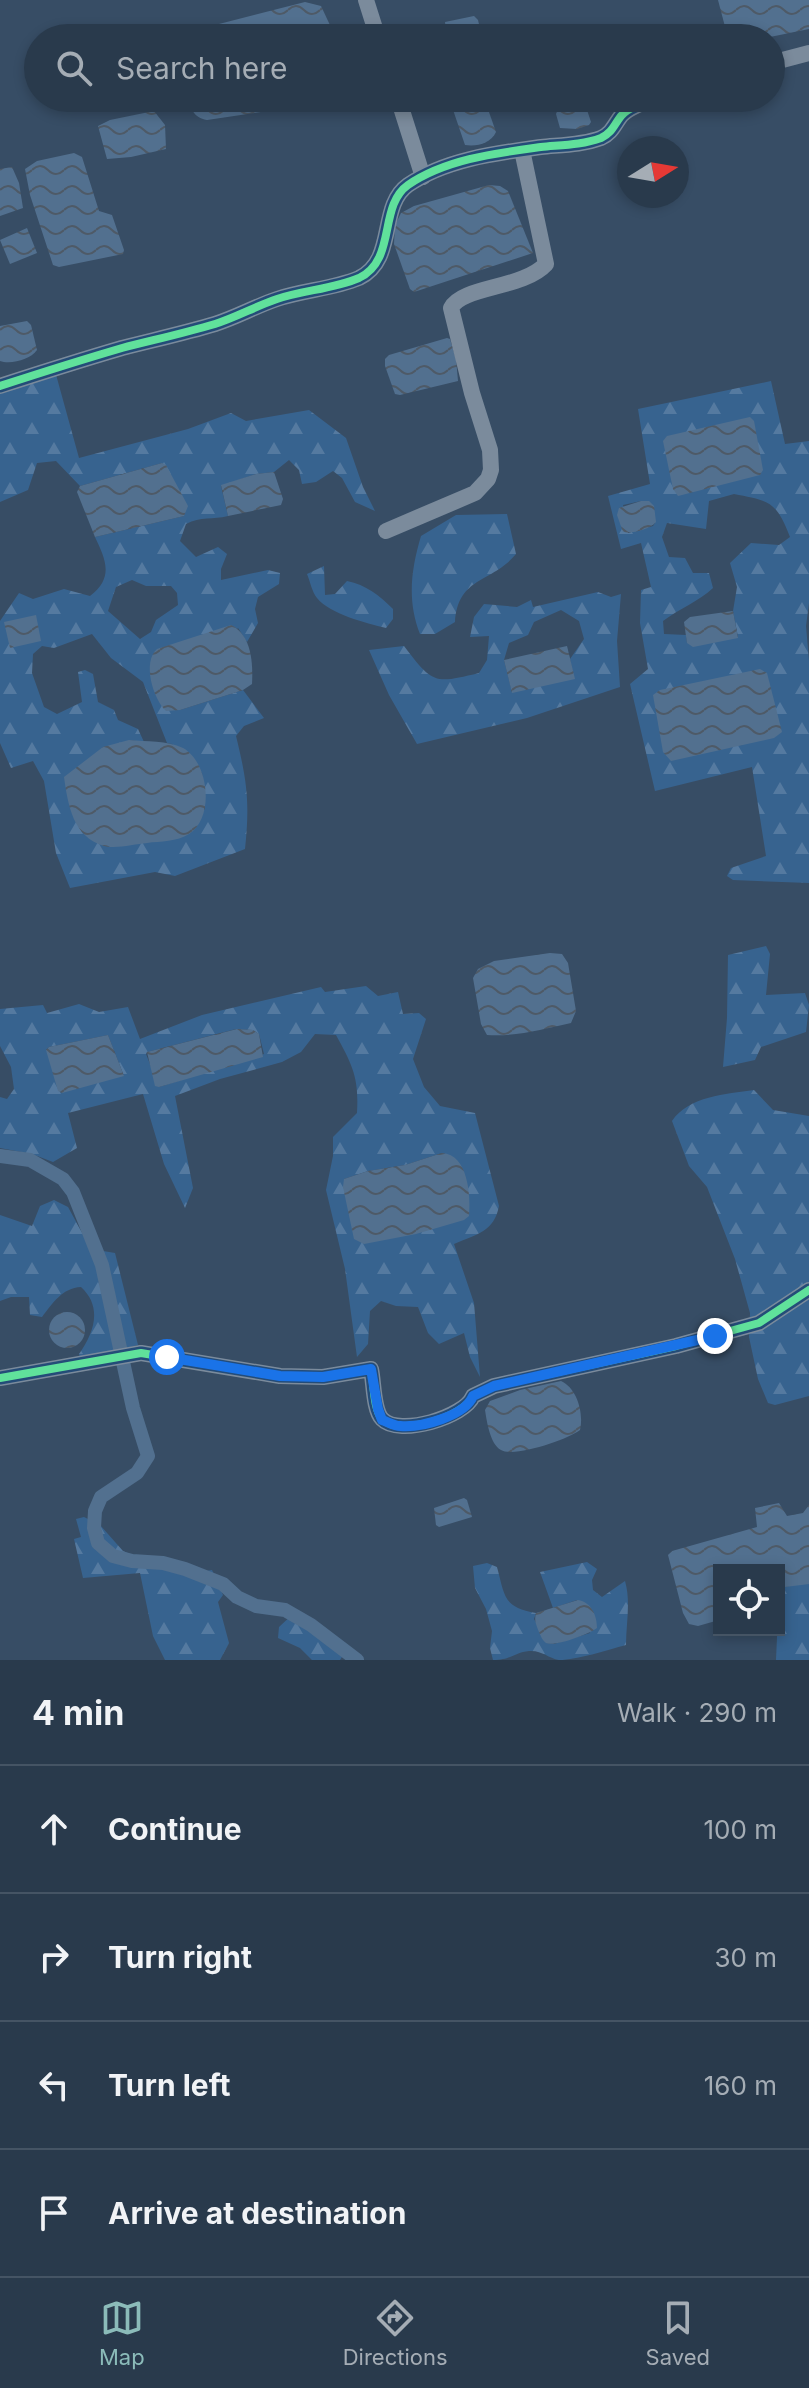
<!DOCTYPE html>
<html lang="en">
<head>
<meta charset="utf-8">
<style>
	:root { --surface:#293a4c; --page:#314153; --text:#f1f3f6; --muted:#a5adb5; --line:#455464; --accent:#8bbbb9 }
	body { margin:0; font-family:Inter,sans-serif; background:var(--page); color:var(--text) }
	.controls { position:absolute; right:24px; bottom:24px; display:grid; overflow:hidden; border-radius:0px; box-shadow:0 4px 12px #0003 }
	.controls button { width:72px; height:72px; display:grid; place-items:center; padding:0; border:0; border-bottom:2px solid var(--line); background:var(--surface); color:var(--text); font:40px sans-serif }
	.compass { position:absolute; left:617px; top:136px; width:72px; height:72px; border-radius:50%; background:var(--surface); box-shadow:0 4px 12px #0003; rotate:79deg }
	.stop { position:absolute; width:24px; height:24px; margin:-18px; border:6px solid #1a73e8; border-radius:50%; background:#fff }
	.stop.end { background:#1a73e8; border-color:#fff; box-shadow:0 2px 8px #0008 }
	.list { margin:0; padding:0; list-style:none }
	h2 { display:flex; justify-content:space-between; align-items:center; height:104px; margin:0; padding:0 32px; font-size:34px }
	h2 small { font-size:26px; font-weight:400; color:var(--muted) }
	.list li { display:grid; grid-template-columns:52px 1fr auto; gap:24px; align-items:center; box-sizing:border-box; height:128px; padding:0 32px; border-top:2px solid var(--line) }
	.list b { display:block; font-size:30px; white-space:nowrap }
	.list em { font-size:26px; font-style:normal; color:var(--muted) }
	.icon { flex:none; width:44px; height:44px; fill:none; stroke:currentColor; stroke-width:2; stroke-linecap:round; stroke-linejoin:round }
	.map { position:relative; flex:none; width:809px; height:1660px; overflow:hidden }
	.search { position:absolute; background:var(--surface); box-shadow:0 4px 12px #0003; left:24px; right:24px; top:24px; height:88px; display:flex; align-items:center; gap:20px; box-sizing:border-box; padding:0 28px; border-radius:44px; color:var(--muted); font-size:30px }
	.sheet { height:616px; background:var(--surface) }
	nav { display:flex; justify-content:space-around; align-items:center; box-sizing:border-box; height:112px; border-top:2px solid var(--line); background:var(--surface); font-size:22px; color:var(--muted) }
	nav a { display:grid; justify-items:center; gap:4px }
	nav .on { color:var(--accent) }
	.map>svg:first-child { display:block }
	.forest { fill:url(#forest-firs); fill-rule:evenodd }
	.water { fill:url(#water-waves) }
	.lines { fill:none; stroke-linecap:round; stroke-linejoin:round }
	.canal { stroke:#52708f; stroke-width:14 }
	.minor { stroke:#7b8b9c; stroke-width:16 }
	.cycleway-casing { stroke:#244c78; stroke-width:13 }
	.cycleway { stroke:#60e19b; stroke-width:8 }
	.route { stroke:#1a73e8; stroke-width:10 }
</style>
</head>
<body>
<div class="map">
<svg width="809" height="1660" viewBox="0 0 809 1660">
	<defs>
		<pattern id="forest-firs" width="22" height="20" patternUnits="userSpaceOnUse" patternTransform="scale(2)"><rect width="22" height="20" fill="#37638f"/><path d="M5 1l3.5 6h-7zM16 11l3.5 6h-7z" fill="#557aa0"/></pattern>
		<pattern id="water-waves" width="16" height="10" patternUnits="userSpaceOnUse" patternTransform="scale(2)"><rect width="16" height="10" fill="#52708f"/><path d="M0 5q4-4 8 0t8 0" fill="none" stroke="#4e5a67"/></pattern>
	</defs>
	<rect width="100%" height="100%" fill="#374d65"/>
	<g class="forest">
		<path d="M55 371 79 458 188 429 231 413 246 421 309 410 346 438 363 487 375 511 355 502 342 478 333 471 316 482 302 484 299 470 289 460 274 472 256 474 221 486 228 516C212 520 201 516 186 524L180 541 196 557 218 547 227 554 221 569V580L268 570 280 573 279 584 258 597 255 609 258 623 247 642 238 628 180 710 243 690 264 718 244 726 236 736C247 781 250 802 245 849L175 876 155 872 70 888 56 853 44 781 33 761 11 768 0 743V621L19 593 33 599 64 589 90 596C114 578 106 560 95 537L184 516 162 463 80 486 56 461 37 463 28 490 0 502V391ZM132 580 146 586H171L177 593 178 605 156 620 151 632 140 639 108 611 116 587ZM92 634 111 658 143 682 167 743 172 744 202 773 205 810 129 740 144 742 138 729 118 720 114 710 98 702 93 674 85 670 78 672 82 702 57 714 44 707 32 673 33 654 42 646 54 648Z"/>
		<path d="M771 381 785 444 809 441V603L806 626 809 661V883L733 880 727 876 731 868 766 856 752 767 655 791 630 684 648 669 640 623 641 590 651 587 641 543 621 549 608 496 650 484 638 409ZM734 494C770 501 776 501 790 537L779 545 751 543 730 563 737 587 733 611 738 637 687 643 686 635 664 634 663 621C679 609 699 601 713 588L709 573H693L685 558 669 557 662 537 667 523 706 529 709 501ZM641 501 655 523 653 526 628 533 623 505Z"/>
		<path d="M507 514 516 554C492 583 458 576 455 622L435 634H420C407 601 411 570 421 536L456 515Z"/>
		<path d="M324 566 325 595 335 594 347 581C366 585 379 595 393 609V619L386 628C366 623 330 614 317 598 312 592 310 581 307 574Z"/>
		<path d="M598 592 611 597 621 594 617 641 620 687 527 718 417 744 389 695 369 650 404 646C433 684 434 684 479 673L487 660 489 636 470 637 474 617 484 604 517 607 531 600 533 607ZM561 610 579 621 584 639 570 659 574 678 512 692 504 660 509 643 528 635 534 622Z"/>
		<polygon points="766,946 770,954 766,995 805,993 809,1005 806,1032 761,1047 755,1060 723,1067 727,1018 728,955"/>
		<path d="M366 986 378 996 398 992 403 1014 419 1013 426 1019 413 1059 424 1087 440 1106 475 1113 499 1206C494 1232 477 1234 454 1244L474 1303 480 1377 470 1357 464 1333 439 1344 428 1333 418 1307 396 1306 381 1301 370 1311 368 1344 357 1357 345 1269 326 1190 333 1156V1137L357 1113C359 1078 353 1066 336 1035L315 1034 301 1052 282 1062 220 1079 175 1096 193 1188 185 1208 164 1164 143 1094 68 1113 77 1148 53 1162 32 1154 0 1148V1097L7 1099 14 1089 11 1067 0 1046V1009L43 1005 47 1013 79 1004 99 1012 128 1007 140 1039 202 1015 321 987 325 992ZM236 1029 253 1030 259 1034 264 1054 159 1087 146 1054 147 1052ZM108 1035 124 1076 46 1050 49 1047ZM442 1153 466 1181 469 1216 344 1179 368 1171 405 1165Z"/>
		<path d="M754 1090 773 1110 809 1116V1396L775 1405 768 1403 758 1379 749 1337 750 1313 735 1259 707 1187 689 1166 672 1121C689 1096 726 1094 754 1090Z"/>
		<path d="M54 1200 68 1207 91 1249 115 1253 138 1345 81 1360 79 1354C94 1333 103 1307 81 1287 62 1288 53 1303 42 1317L30 1315 29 1297H11L0 1301V1215L32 1226 40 1206Z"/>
		<polygon points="84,1517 100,1525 123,1551 164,1568 183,1575 212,1570 223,1595 218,1602 229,1643 220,1660 165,1660 153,1636 140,1573 83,1578 74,1539 81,1537 76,1519"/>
		<path d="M587 1562 597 1569 592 1580 593 1590 602 1597 625 1581C631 1602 626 1623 626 1645 607 1650 577 1660 559 1660 548 1658 542 1650 529 1651 515 1652 512 1660 493 1660L490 1648 492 1631 486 1609 475 1588 473 1566 487 1563 497 1567C505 1597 503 1607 536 1613L534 1619 547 1643 554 1644 590 1633 577 1600 553 1608 540 1572Z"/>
		<polygon points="804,1583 809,1584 809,1660 776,1660 779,1593 785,1587"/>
		<polygon points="301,1612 349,1646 340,1660 312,1660 300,1648 278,1638 279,1627 294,1613"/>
	</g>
	<g class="water">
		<polygon points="718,0 809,0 809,29 765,38 728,38"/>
		<polygon points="305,2 321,6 336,38 184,38 219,24"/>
		<polygon points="474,16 478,20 481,33 479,37 447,38 445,22"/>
		<path d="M188 98H328L308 105 207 120C193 117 192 110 188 98Z"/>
		<path d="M449 98H484L496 132C491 143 477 147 465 145Z"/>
		<polygon points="575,104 586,107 591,122 589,125 577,129 560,128 556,114 558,109"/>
		<polygon points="154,111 165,125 166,149 131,157 107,159 98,126 110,120"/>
		<polygon points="74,153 82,157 99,211 112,215 124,250 123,254 59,267 53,265 30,195 25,169 37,161"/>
		<polygon points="12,167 19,183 23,208 0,216 0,169"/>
		<polygon points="489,185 500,186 508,191 533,253 414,292 410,289 394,244 395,225 401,213 414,206"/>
		<polygon points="27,228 37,253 10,264 0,240"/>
		<path d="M27 321 31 325 37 350C31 359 11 365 0 361V326Z"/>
		<polygon points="447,338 450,339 456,359 458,381 400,395 395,394 385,366 385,359 389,355"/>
		<polygon points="750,417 754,421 763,470 760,475 678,496 673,489 663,441 667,436"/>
		<polygon points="162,463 166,465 188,506 184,516 95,537 77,492 80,486"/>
		<polygon points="274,472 283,499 281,505 228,516 221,485 256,474"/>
		<path d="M641 501H649L654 506 656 522C650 529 632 534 623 532L617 515 619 508Z"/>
		<polygon points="733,611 738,638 693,647 687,643 684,622 690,617"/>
		<polygon points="36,615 41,641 10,648 4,622"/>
		<path d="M231 625C252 635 253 664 252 684L243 690 180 710 166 711C153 699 142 662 157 649Z"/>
		<polygon points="567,646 575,679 512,693 504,660"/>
		<polygon points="760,669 767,673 782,732 774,738 671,761 663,752 653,695 660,690"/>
		<path d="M129 740C146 742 167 740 183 748 209 762 215 818 189 834 177 842 160 841 147 843 135 844 116 849 104 846 73 837 68 805 64 777L103 747Z"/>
		<path d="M550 953 562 954 568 963 576 1011 571 1023C544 1029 515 1037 487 1035L481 1024 473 978 478 969 494 961Z"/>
		<polygon points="237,1029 253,1030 259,1034 263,1057 159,1087 155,1086 147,1052"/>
		<polygon points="108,1035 124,1076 62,1093 58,1091 46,1050 49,1047"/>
		<path d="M442 1153C468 1154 471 1196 469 1216L464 1220 416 1234 364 1244 354 1239 343 1187 344 1179 368 1171 405 1165Z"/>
		<circle cx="67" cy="1330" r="18"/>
		<path d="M561 1381C577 1388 584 1413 580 1430 569 1439 514 1458 501 1450 490 1444 487 1422 485 1410L490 1401 520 1390Z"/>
		<polygon points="464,1498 467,1500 472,1517 439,1527 436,1525 434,1508"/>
		<polygon points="779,1503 787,1516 803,1513 809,1505 809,1584 785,1587 779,1593 779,1570 719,1570 719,1620 698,1626 689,1624 683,1613 668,1555 672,1551 757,1527 755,1508"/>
		<path d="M578 1600C591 1602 597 1615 597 1628 589 1634 555 1647 546 1643 542 1640 541 1636 539 1632 536 1624 534 1621 536 1613Z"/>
	</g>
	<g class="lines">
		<polyline class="canal" points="0,1156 30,1160 63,1179 73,1192 102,1265 133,1408 148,1456 137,1473 101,1497 95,1511 94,1528 98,1543 113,1556 132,1561 163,1563 185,1569 223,1584 237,1597 256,1606 285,1610 311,1625 357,1660"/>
		<g class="minor">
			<polyline points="366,0 378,38"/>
			<polyline points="771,63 809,53"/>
			<polyline points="398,98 423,177"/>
			<path d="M0 386C40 373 81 360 122 348 153 340 185 333 215 324 237 317 256 306 277 299 304 290 333 289 359 278 397 260 378 206 408 185 446 159 497 153 541 147 561 145 582 145 601 138 612 133 614 125 621 116 630 106 646 102 659 98"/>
			<path d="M386 531 475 493 488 479 491 470 490 450 472 393 451 308C462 286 523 289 546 264L522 150"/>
			<path d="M0 1378 141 1353 280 1376 323 1377 371 1369C374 1382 373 1409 382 1419 399 1437 465 1417 473 1396L494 1386 676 1346 759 1323 809 1290"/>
		</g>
		<g class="cycleway-casing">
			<g id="cycleway">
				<path d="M0 386C40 373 81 360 122 348 153 340 185 333 215 324 237 317 256 306 277 299 304 290 333 289 359 278 397 260 378 206 408 185 446 159 497 153 541 147 561 145 582 145 601 138 612 133 614 125 621 116 630 106 646 102 659 98"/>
				<path d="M0 1378 141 1353 280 1376 323 1377 371 1369C374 1382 373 1409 382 1419 399 1437 465 1417 473 1396L494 1386 676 1346 759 1323 809 1290"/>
			</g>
		</g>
		<use href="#cycleway" class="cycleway"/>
	</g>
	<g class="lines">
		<path class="route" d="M167 1357 280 1376 323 1377 371 1369 378 1409 382 1420C388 1422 394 1426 400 1426 421 1428 465 1416 473 1396L494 1386 715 1336"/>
	</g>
</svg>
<div class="controls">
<button><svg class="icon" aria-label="locate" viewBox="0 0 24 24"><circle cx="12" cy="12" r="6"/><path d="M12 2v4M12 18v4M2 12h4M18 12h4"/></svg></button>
</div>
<svg class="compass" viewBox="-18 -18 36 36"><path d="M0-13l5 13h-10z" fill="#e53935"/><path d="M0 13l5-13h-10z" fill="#a5adb5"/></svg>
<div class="stop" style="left:167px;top:1357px"></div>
<div class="stop end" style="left:715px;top:1336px"></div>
<div class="search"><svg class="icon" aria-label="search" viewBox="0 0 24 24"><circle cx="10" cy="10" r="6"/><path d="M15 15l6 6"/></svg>Search here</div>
</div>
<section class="sheet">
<h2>4 min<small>Walk · 290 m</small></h2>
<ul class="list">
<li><svg class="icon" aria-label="ahead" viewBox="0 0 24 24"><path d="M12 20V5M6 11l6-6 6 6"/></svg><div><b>Continue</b></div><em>100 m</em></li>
<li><svg class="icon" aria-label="right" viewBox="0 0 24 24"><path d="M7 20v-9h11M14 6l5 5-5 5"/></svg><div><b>Turn right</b></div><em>30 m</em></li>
<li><svg class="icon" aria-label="left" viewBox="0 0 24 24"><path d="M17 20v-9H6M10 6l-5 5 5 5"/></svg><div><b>Turn left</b></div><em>160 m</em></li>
<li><svg class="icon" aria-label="arrive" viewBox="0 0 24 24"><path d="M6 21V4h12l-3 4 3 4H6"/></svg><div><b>Arrive at destination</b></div></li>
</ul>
</section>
<nav>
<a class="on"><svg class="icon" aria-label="map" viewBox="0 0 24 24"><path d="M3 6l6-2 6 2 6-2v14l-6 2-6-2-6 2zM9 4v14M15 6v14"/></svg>Map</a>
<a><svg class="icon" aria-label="directions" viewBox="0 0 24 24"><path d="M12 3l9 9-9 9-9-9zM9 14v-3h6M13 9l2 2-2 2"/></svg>Directions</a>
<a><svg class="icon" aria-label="saved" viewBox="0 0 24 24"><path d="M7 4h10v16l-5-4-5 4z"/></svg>Saved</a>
</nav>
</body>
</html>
